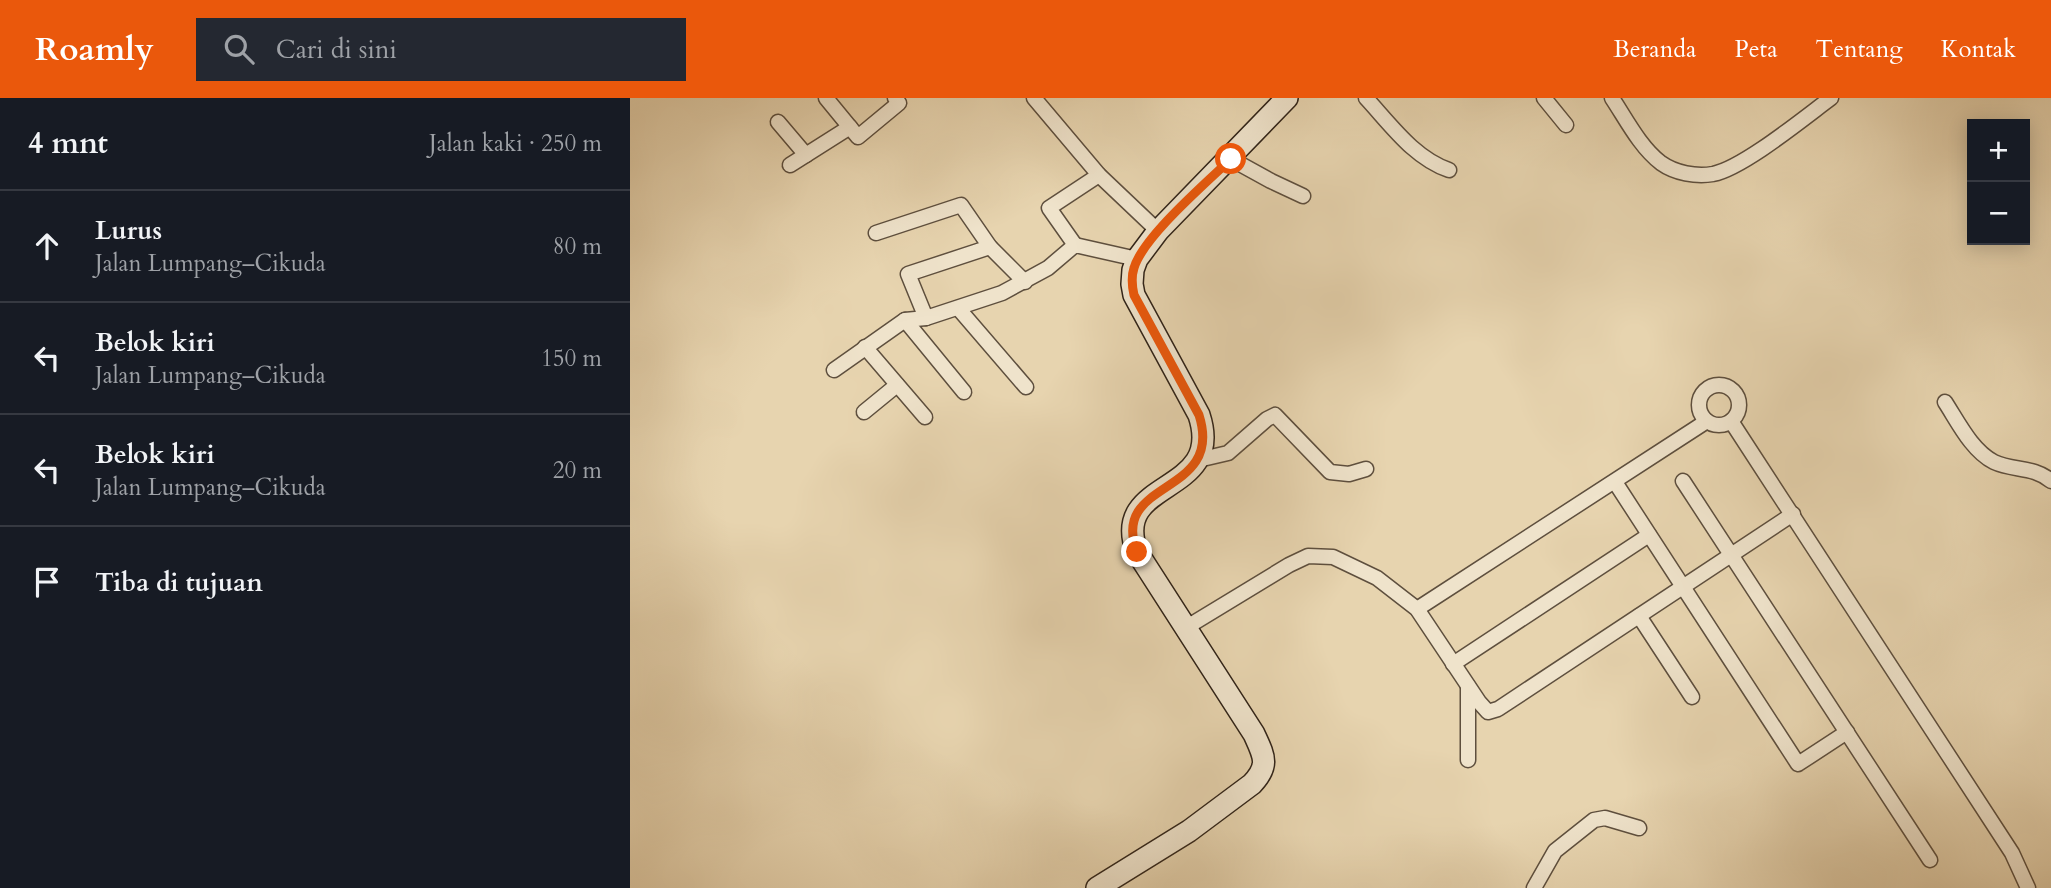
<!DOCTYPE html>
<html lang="id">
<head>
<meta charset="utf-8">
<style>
	:root { --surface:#171b24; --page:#242831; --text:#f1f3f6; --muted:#9ea1a6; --line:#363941; --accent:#ea580c }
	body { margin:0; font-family:Cardo,serif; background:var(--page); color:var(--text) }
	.controls { position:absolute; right:21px; top:21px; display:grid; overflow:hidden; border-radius:0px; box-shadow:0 4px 18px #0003 }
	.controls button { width:63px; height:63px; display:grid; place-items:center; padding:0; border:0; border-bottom:2px solid var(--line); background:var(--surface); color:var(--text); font:35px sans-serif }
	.stop { position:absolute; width:21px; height:21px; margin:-16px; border:5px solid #ea580c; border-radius:50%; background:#fff }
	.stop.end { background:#ea580c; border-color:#fff; box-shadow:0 2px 7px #0008 }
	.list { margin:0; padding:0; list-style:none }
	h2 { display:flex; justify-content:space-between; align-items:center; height:91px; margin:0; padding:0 28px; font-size:30px }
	h2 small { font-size:23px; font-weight:400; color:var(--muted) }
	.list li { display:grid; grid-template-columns:46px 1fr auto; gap:21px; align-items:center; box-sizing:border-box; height:112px; padding:0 28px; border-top:2px solid var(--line) }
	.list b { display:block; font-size:26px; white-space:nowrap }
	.list p { margin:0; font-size:23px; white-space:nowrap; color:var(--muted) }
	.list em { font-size:23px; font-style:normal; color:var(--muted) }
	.icon { flex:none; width:38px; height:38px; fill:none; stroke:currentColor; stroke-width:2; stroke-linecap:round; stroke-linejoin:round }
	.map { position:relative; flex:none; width:1421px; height:790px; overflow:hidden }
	header { display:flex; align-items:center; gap:42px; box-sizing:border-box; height:98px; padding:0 35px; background:var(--accent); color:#fff }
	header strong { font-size:33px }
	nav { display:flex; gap:38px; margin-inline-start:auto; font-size:24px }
	.search { width:490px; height:63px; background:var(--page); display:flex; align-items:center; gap:18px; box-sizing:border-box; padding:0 24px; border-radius:0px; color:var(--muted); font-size:26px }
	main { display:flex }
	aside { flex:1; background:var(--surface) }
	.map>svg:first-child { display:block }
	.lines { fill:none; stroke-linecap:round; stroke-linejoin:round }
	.street-casing { stroke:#5e4f3e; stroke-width:17 }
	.secondary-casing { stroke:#302318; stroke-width:24 }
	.street { stroke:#efe3cb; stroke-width:14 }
	.secondary { stroke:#efe3cb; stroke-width:21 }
	.route { stroke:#ea580c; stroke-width:9 }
</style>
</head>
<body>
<header>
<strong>Roamly</strong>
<div class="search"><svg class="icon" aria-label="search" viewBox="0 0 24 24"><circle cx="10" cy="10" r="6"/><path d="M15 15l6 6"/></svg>Cari di sini</div>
<nav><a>Beranda</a><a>Peta</a><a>Tentang</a><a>Kontak</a></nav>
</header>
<main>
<aside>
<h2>4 mnt<small>Jalan kaki · 250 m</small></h2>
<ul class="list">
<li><svg class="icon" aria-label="ahead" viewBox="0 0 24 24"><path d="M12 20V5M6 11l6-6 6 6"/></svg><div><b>Lurus</b><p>Jalan Lumpang–Cikuda</p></div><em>80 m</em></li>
<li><svg class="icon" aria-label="left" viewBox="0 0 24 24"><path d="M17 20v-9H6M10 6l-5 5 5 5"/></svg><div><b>Belok kiri</b><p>Jalan Lumpang–Cikuda</p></div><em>150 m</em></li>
<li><svg class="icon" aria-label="left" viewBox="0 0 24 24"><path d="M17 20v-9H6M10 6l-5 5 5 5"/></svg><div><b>Belok kiri</b><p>Jalan Lumpang–Cikuda</p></div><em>20 m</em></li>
<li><svg class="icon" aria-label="arrive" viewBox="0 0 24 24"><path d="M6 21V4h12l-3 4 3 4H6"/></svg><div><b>Tiba di tujuan</b></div></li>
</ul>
</aside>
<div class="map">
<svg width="1421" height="790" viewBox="0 0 1421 790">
	<rect width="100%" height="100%" fill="#e7d4af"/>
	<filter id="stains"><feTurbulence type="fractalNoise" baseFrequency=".00286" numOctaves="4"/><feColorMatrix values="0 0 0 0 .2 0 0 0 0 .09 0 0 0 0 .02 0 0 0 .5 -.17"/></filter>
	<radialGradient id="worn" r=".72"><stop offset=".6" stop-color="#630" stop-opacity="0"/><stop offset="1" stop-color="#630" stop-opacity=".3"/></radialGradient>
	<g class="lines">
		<g class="street-casing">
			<g id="street">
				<polyline points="196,0 228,39 269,5 265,0"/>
				<polyline points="404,0 469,77 528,133"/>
				<path d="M736 0C761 27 784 60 819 72"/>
				<polyline points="914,0 936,27"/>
				<path d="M982 0C996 21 1010 49 1031 65 1045 75 1066 79 1083 76 1113 70 1174 20 1201 0"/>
				<polyline points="148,24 176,57"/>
				<polyline points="601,61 641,83 673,98"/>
				<polyline points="160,67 220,29"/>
				<polyline points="246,135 331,107 360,149 395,184"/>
				<polyline points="445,147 419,110 469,77"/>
				<polyline points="328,210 396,289"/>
				<polyline points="296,220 278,176 360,149"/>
				<polyline points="275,222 334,294"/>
				<polyline points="235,249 295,319"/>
				<polyline points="204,272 275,222 296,220 372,195 418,170 445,147 507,161"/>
				<circle cx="1089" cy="307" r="20"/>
				<path d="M1315 304C1328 324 1342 353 1364 364 1383 373 1404 368 1421 383"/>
				<polyline points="234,314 267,287"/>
				<polyline points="1101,323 1382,755 1398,790"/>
				<polyline points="568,362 598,355 637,321 645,317 700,374 719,376 736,371"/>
				<polyline points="1053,383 1300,762"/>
				<polyline points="985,384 1168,666 1217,634"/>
				<polyline points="787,511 1077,323"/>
				<polyline points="1009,518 1062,599"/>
				<polyline points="557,529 659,467 678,458 703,459 747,480 787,511 849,604 858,614 868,611 1163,416"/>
				<polyline points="823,566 1019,437"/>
				<polyline points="838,662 838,588"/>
				<polyline points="904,790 925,753 964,722 975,720 1009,730"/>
			</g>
		</g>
		<g class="secondary-casing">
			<path id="secondary" d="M467 790 559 733 622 686C640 667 634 658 624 636L507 454C479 379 596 399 569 317L504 197 502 186 503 172 507 161 528 133 657 0"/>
		</g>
		<use href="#street" class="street"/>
		<use href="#secondary" class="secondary"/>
	</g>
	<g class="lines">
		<path class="route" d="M507 454C479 380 595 399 569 317L504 197C502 188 501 179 504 170 513 139 576 85 601 61"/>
	</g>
	<rect width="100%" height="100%" filter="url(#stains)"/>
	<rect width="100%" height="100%" fill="url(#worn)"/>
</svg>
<div class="controls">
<button>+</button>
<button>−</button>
</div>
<div class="stop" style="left:601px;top:61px"></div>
<div class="stop end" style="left:507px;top:454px"></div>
</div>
</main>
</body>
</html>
